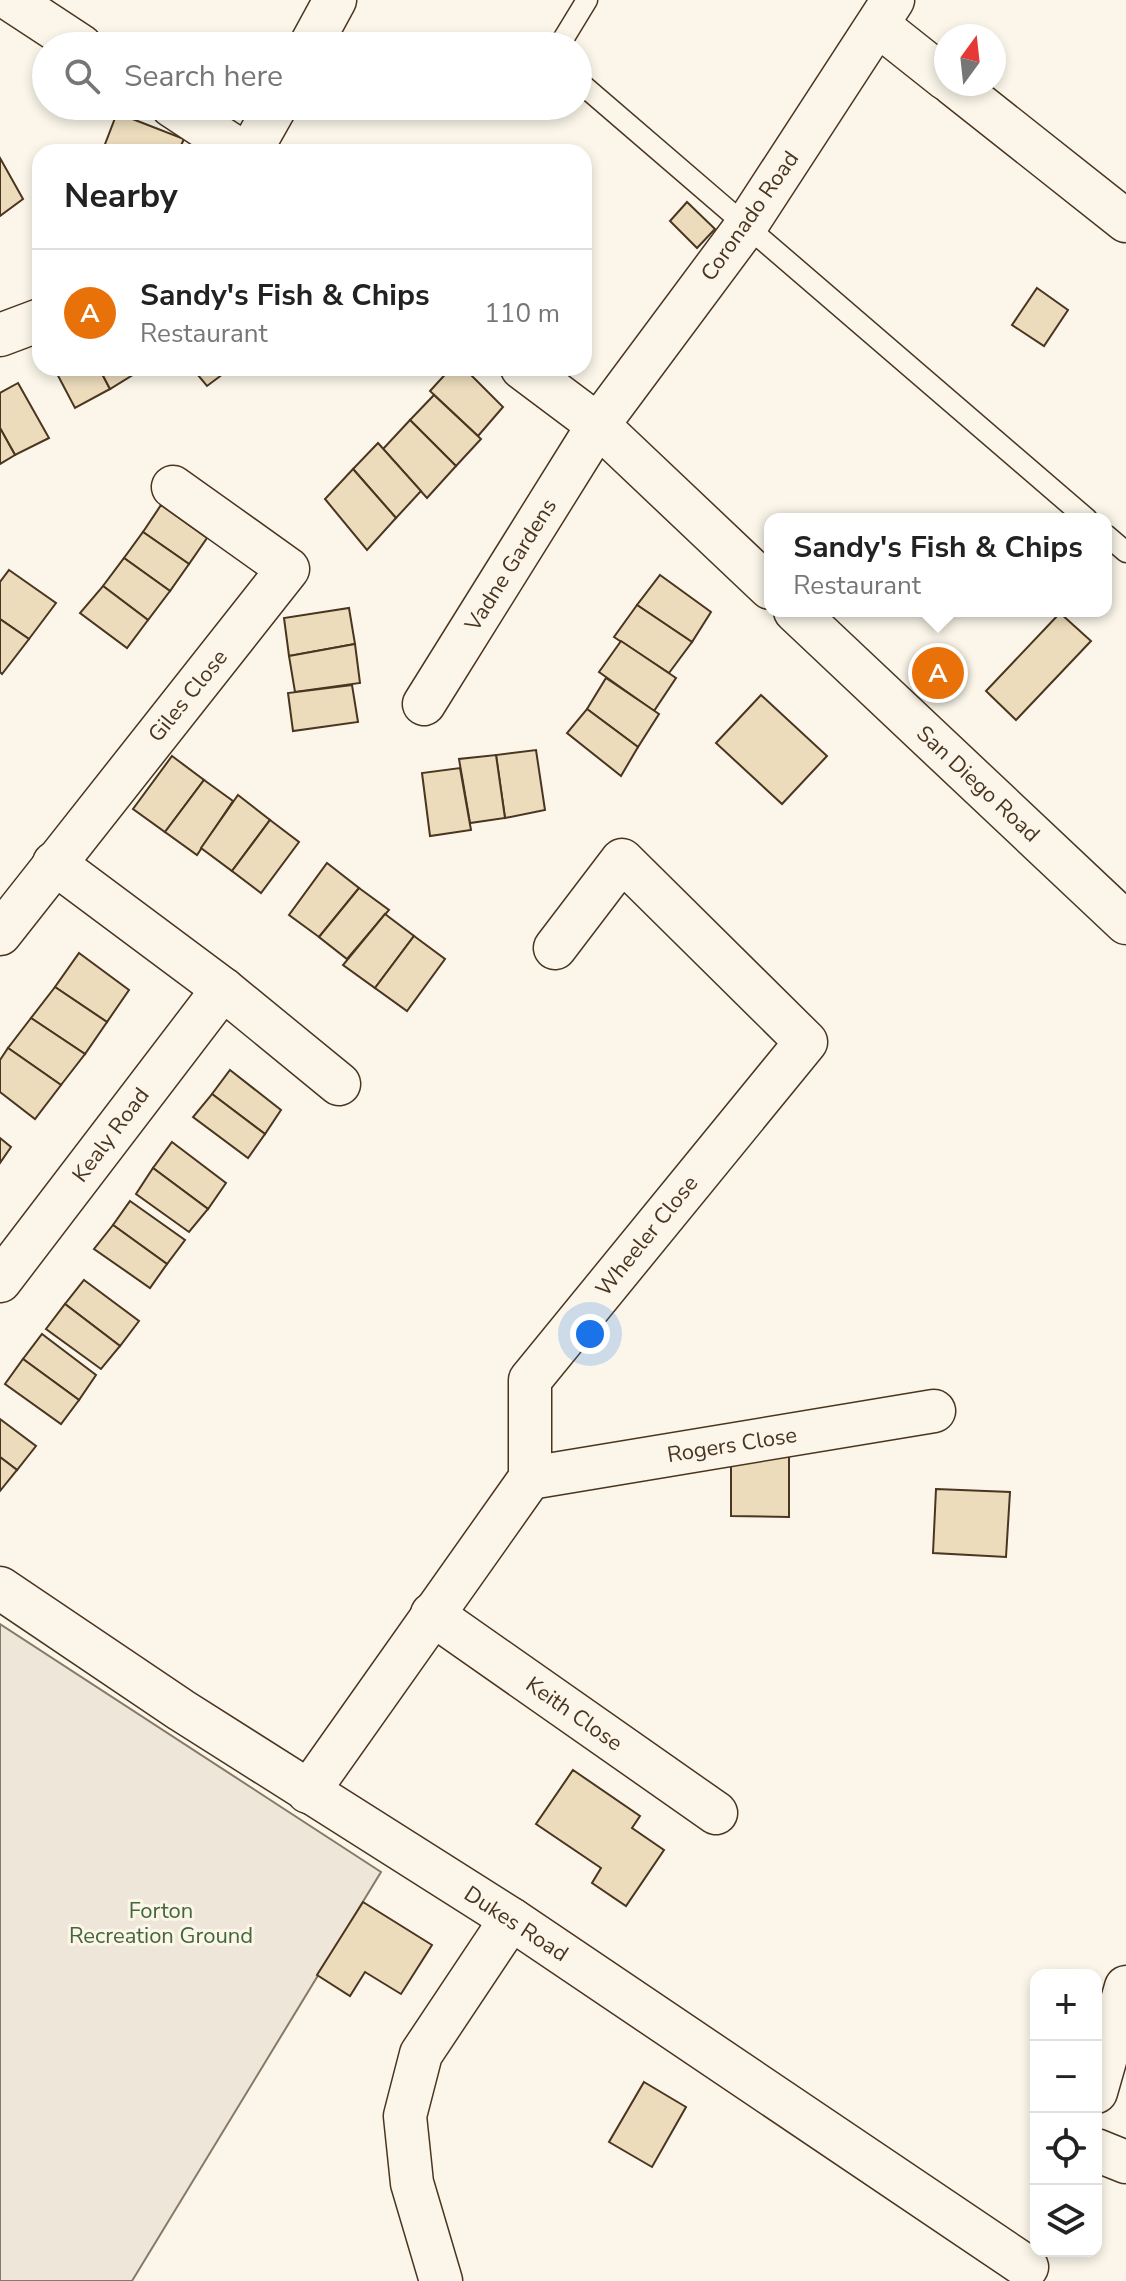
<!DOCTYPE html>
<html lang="en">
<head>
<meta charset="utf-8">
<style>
	:root { --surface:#fff; --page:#f2f2f2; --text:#222; --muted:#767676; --line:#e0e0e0; --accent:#db2777 }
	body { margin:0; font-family:"Nunito Sans",sans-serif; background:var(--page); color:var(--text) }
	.controls { position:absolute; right:24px; bottom:24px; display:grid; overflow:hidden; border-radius:16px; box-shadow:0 4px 12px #0003 }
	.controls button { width:72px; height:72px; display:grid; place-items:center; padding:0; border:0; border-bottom:2px solid var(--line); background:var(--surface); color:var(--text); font:40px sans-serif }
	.compass { position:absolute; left:934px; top:24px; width:72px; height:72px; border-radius:50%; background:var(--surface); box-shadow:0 4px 12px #0003; rotate:15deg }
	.you { position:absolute; left:590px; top:1334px; width:28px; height:28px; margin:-20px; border:6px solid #fff; border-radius:50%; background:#1a73e8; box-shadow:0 0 0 12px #1a73e833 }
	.badge { display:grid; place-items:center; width:52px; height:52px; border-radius:50%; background:var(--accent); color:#fff; font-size:26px; font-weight:700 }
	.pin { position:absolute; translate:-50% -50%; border:4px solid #fff; box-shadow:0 2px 8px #0006 }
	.popup { position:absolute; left:764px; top:513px; width:348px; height:104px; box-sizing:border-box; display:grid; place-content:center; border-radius:16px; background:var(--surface); filter:drop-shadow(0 2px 6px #0005); font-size:26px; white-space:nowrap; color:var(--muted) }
	.popup b { font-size:30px; color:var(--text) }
	.popup::after { content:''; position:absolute; left:50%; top:100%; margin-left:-16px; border:16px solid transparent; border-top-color:var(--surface) }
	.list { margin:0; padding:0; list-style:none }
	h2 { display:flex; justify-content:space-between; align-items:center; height:104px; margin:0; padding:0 32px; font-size:34px }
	h2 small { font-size:26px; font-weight:400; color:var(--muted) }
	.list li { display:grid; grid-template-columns:52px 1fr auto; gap:24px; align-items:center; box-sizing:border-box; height:128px; padding:0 32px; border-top:2px solid var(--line) }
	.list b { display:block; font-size:30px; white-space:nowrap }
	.list p { margin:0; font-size:26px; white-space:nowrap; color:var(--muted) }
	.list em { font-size:26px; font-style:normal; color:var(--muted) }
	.icon { flex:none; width:44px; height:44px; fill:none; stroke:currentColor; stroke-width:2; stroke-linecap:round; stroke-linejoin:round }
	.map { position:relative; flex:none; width:1126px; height:2281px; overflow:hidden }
	.search { position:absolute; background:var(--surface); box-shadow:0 4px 12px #0003; left:32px; top:32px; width:560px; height:88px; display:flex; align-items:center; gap:20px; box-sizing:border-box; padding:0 28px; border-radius:44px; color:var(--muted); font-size:30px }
	.panel { position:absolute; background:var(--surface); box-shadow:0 4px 12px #0003; left:32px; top:144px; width:560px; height:232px; border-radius:24px }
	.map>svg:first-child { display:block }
	.green { fill:#ede6d9; stroke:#887966; stroke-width:2 }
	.building { fill:#ecdcbc; stroke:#4a3520; stroke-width:2 }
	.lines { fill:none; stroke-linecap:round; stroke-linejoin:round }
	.lane-casing { stroke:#4a3520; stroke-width:23 }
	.street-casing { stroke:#4a3520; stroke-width:45 }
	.lane { stroke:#fbf6e9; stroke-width:20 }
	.street { stroke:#fbf6e9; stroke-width:42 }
	.labels { text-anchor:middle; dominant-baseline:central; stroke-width:6; stroke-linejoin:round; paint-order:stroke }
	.street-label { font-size:22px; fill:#4a3520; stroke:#fbf6e9 }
	.park-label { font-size:22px; fill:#436837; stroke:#fbf6e9 }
</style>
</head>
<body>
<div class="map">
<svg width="1126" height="2281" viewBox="0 0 1126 2281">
	<rect width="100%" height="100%" fill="#fbf6e9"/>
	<polygon class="green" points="0,1624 381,1872 132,2281 0,2281"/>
	<g class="building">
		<polygon points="117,113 184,139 178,152 102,152"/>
		<polygon points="0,158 23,199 0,216"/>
		<polygon points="687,202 715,229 697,248 670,221"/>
		<polygon points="1037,288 1068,310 1044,346 1012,325"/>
		<polygon points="54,368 99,368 110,389 75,408"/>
		<polygon points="99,368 144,368 110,389"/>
		<polygon points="192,368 231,368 207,386"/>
		<polygon points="451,368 464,368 503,407 478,436 430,391"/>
		<polygon points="18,383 49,438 15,455 0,428 0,393"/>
		<polygon points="434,395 481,439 456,466 410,420"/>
		<polygon points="410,420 456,466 427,498 383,449"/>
		<polygon points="0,428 15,455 0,464"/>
		<polygon points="378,443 421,491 396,518 353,469"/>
		<polygon points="353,469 396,518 367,550 325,499"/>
		<polygon points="161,505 207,538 189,564 143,532"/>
		<polygon points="143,532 189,564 170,591 124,558"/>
		<polygon points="124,558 170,591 148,620 103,586"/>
		<polygon points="9,570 56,603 29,639 0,619 0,582"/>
		<polygon points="660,575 711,612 692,642 637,605"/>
		<polygon points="103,586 148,620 127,648 80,613"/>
		<polygon points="637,605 692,642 669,673 614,637"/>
		<polygon points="349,608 355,644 289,656 284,618"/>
		<polygon points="1060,613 1091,641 1016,720 986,691"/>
		<polygon points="0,619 29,639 2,674 0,672"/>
		<polygon points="621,641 676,678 654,711 599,672"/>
		<polygon points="355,644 360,683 295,692 289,656"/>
		<polygon points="606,678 659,714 638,747 587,709"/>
		<polygon points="352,685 358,722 293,731 288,693"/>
		<polygon points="761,695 827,756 782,804 716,743"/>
		<polygon points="587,709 638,747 621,776 567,733"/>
		<polygon points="536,750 545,810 505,818 496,755"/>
		<polygon points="496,755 505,818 470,823 459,759"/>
		<polygon points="172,756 204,780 165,832 133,809"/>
		<polygon points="460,768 471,830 430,836 422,773"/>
		<polygon points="204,780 233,801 197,855 165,832"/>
		<polygon points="238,795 270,820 232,871 201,848"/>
		<polygon points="270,820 299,842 261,893 232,871"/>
		<polygon points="327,863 359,888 319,937 289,915"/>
		<polygon points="359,888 389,910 347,959 319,937"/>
		<polygon points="385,914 414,936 375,988 343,965"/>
		<polygon points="414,936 445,959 407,1011 375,988"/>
		<polygon points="79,953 129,990 107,1022 55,987"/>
		<polygon points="55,987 107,1022 85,1054 31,1018"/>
		<polygon points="31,1018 85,1054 61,1085 8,1048"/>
		<polygon points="8,1048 61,1085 35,1119 0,1092 0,1060"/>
		<polygon points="230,1070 281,1110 265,1134 212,1094"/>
		<polygon points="212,1094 265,1134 248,1158 193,1117"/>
		<polygon points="0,1138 11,1147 0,1163"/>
		<polygon points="172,1142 226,1183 208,1209 153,1168"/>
		<polygon points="153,1168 208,1209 189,1232 136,1194"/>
		<polygon points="130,1201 185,1240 167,1264 113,1225"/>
		<polygon points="113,1225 167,1264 150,1288 94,1249"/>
		<polygon points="84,1280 139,1321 120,1346 65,1304"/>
		<polygon points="65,1304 120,1346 101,1369 46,1329"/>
		<polygon points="42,1334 96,1375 79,1400 23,1359"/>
		<polygon points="23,1359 79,1400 61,1424 5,1384"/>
		<polygon points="0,1419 36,1446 17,1470 0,1457"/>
		<polygon points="731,1449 789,1449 789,1517 731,1516"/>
		<polygon points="0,1457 17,1470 0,1491"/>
		<polygon points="936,1489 1010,1492 1006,1557 933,1553"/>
		<polygon points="573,1770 640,1816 632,1828 664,1850 626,1906 592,1883 601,1868 536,1824"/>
		<polygon points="363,1902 432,1945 401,1994 365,1972 350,1996 317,1975"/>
		<polygon points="644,2082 686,2107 652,2167 609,2142"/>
	</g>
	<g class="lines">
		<g class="lane-casing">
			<g id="lane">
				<polyline points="559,46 587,0"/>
				<polyline points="578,81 1087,519"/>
				<polyline points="1106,535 1126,552"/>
			</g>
		</g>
		<g class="street-casing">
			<g id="street">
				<polyline points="11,0 81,46"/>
				<polyline points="878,25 946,79"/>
				<polyline points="310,46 335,0"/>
				<polyline points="953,84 1126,221"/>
				<polyline points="172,106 242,152"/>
				<polyline points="250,152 276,106"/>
				<polyline points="0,335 40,320"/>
				<polyline points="522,368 598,425 770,588"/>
				<polyline points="795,611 1126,923"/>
				<polyline points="424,704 598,425 746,226 893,0"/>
				<polyline points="54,863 223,989 339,1084"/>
				<polyline points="0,934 288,569 173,487"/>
				<polyline points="0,1281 223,989"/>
				<polyline points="530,1478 934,1411"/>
				<polyline points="0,1588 181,1710 511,1919 1027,2267"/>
				<polyline points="432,1614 716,1813"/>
				<polyline points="308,1792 530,1478 530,1380 806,1042 622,860 555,948"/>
				<polyline points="1096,2092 1126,1987"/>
				<polyline points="1096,2150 1126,2162"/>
				<polyline points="441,2281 412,2183 405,2116 421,2054 511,1919"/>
			</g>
		</g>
		<use href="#lane" class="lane"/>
		<use href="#street" class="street"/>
	</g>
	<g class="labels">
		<g class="street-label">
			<text transform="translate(750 216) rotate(-55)">Coronado Road</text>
			<text transform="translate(511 565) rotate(-58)">Vadne Gardens</text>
			<text transform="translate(188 696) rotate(-51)">Giles Close</text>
			<text transform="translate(978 784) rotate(43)">San Diego Road</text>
			<text transform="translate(111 1135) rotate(-53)">Kealy Road</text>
			<text transform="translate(647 1236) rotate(-51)">Wheeler Close</text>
			<text transform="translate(732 1445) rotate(-9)">Rogers Close</text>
			<text transform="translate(574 1714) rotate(35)">Keith Close</text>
			<text transform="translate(516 1924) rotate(33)">Dukes Road</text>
		</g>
		<g class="park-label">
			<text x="161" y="1911">Forton<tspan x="161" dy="25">Recreation Ground</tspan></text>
		</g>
	</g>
</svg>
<div class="controls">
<button>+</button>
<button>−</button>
<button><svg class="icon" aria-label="locate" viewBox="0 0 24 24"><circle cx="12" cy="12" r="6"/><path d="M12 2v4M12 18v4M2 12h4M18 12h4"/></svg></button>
<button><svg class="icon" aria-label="layers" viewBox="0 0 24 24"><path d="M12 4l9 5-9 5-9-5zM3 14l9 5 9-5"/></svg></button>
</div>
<svg class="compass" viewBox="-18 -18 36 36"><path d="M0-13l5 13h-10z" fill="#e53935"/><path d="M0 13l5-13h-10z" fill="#767676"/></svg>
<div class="you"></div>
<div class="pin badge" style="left:938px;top:673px;background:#e8710a">A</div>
<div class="popup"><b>Sandy's Fish &amp; Chips</b>Restaurant</div>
<div class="search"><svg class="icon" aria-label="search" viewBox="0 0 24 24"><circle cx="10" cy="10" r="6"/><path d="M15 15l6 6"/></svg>Search here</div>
<section class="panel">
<h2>Nearby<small></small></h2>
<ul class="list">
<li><span class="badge" style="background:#e8710a">A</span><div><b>Sandy's Fish &amp; Chips</b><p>Restaurant</p></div><em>110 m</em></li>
</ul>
</section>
</div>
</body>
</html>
